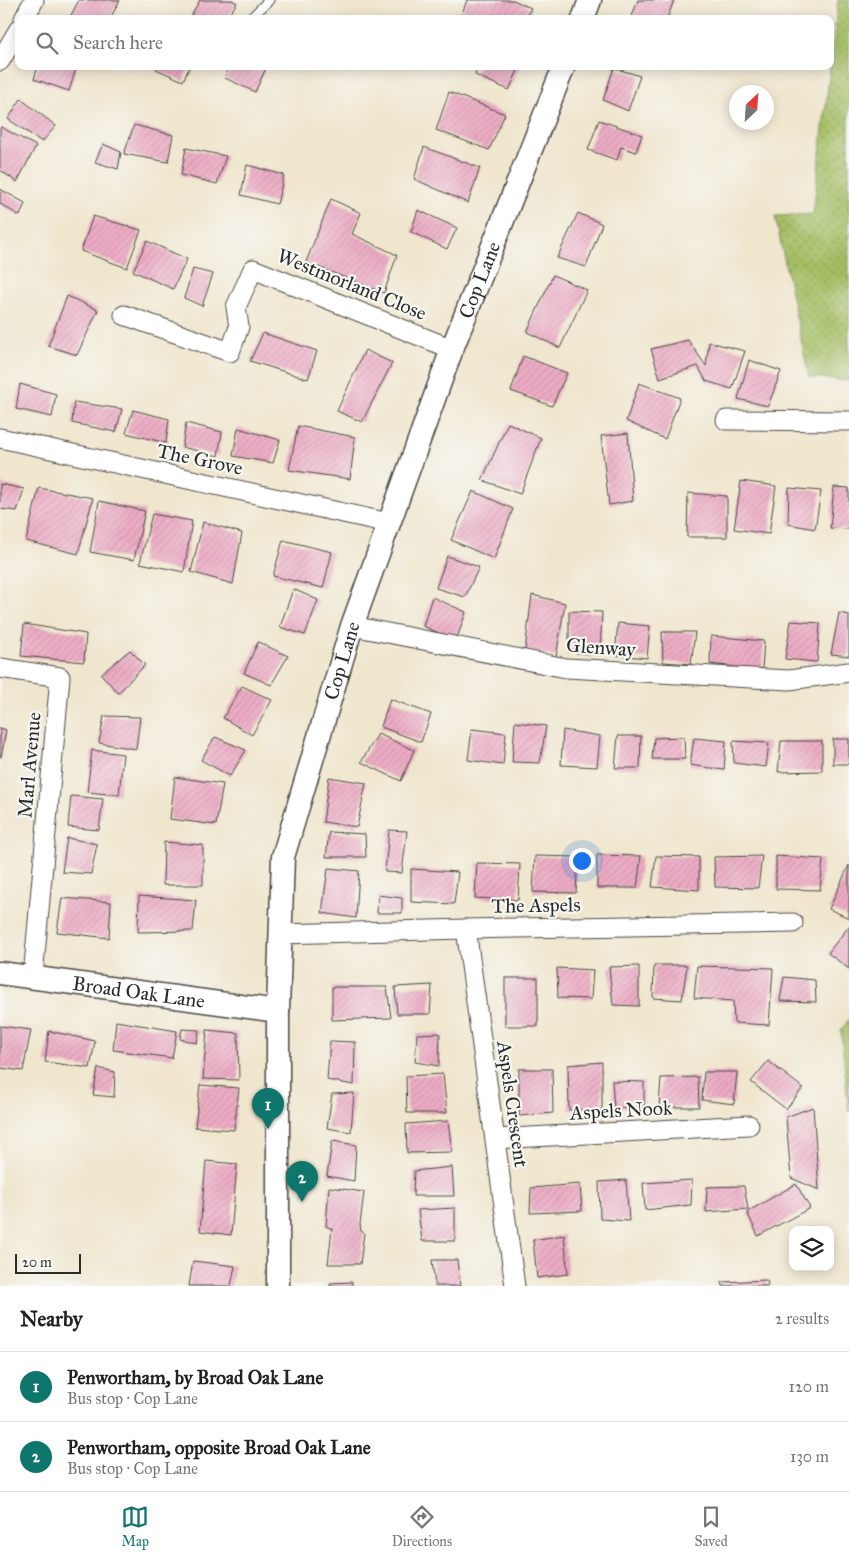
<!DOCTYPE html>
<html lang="en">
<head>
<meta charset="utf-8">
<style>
	:root { --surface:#fff; --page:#f6f6f6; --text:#222; --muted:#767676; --line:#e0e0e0; --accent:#0f766e }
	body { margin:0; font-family:"IM FELL Great Primer",serif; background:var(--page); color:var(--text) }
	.controls { position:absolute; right:15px; bottom:15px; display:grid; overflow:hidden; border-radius:10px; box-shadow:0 2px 12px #0003 }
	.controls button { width:45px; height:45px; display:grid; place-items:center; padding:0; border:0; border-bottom:1px solid var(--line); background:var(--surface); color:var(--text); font:25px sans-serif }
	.compass { position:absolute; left:729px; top:85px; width:45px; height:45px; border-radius:50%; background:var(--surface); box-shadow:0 2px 12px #0003; rotate:25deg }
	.scale { position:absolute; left:15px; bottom:12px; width:66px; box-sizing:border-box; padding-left:5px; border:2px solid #2b2b2b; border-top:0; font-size:14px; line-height:18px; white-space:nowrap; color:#2b2b2b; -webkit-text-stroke:4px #f6f6f2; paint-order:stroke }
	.you { position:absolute; left:581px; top:860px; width:18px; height:18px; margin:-12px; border:4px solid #fff; border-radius:50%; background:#1a73e8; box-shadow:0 0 0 8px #1a73e833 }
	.badge { display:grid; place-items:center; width:32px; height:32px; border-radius:50%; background:var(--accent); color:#fff; font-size:16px; font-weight:700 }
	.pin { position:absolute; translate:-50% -41px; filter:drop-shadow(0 1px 2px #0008) }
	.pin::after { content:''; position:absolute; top:26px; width:18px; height:15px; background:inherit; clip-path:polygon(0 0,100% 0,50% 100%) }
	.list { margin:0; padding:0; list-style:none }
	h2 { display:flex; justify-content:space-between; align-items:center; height:65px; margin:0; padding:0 20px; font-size:21px }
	h2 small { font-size:16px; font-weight:400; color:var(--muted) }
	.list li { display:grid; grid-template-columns:32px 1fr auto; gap:15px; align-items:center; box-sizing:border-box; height:70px; padding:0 20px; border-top:1px solid var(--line) }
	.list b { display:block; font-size:19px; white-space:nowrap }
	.list p { margin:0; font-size:16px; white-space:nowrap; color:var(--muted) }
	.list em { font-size:16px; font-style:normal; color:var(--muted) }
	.icon { flex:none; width:28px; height:28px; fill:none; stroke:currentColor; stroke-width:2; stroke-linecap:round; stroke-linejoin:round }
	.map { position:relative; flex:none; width:849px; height:1286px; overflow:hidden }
	.search { position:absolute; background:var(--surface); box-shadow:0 2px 12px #0003; left:15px; right:15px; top:15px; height:55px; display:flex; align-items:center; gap:12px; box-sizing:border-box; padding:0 18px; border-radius:10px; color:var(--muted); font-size:19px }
	.sheet { height:205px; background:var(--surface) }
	nav { display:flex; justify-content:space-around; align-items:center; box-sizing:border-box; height:70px; border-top:1px solid var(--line); background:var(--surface); font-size:14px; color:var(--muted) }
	nav a { display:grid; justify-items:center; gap:2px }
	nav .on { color:var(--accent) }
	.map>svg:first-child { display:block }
	.park { fill:url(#park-dots); stroke:#687448 }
	.building { fill:url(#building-hatch) }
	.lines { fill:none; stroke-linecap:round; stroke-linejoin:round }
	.service-casing { stroke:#494743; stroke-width:11 }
	.minor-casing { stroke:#494743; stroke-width:21 }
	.tertiary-casing { stroke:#494743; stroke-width:25 }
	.service { stroke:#fff; stroke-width:9 }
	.minor { stroke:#fff; stroke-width:19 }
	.tertiary { stroke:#fff; stroke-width:22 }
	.labels { text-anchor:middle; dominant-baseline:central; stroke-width:4.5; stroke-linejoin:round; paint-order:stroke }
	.street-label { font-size:20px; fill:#2b2b2b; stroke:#f6f6f2 }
</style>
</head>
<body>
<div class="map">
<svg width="849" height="1286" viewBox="0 0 849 1286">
	<defs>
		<pattern id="park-dots" width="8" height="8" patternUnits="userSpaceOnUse" patternTransform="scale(1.25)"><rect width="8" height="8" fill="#a4be64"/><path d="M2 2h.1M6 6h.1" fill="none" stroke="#869b53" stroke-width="1.8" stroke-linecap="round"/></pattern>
		<pattern id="building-hatch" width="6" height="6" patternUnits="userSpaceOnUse" patternTransform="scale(1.25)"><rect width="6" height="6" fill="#edacc5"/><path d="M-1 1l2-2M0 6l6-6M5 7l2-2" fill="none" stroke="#cb94a9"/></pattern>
	</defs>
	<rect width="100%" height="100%" fill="#f6f6f2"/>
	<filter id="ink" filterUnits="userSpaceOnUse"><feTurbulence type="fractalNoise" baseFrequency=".02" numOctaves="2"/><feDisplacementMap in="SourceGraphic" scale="10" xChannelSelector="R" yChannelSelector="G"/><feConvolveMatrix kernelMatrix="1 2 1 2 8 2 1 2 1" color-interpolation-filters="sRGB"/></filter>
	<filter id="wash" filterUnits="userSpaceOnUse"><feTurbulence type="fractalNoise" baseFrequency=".0096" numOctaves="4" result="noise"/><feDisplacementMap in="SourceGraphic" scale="20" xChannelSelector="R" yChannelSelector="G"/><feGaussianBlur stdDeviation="1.12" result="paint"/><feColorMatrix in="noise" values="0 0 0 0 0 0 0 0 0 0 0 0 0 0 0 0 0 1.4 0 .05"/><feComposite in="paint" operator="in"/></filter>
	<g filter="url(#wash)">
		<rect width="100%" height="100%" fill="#f0e6ce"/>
		<g class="park">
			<polygon points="838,0 849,0 849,381 809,377 775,216 813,214"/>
			<polygon points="849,1019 849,1112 841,1030"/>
		</g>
		<g id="blocks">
			<g class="building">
				<polygon points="79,0 120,0 110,19 69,19"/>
				<polygon points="200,0 232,0 237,3 226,19 189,19"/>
				<polygon points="467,0 513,0 531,8 526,19 460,19"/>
				<polygon points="638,0 674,0 667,19 631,19"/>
				<polygon points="38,66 77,66 69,91 34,79"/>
				<polygon points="157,66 190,66 183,81 156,69"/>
				<polygon points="229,66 267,66 255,92 225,78"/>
				<polygon points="478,66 520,66 509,90 475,75"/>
				<polygon points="614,68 640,76 628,111 603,100"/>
				<polygon points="449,92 505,114 489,150 436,130"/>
				<polygon points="21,99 56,126 42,142 8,119"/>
				<polygon points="599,120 642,135 636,152 621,147 617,160 588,150"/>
				<polygon points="134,125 173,135 168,162 124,154"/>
				<polygon points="1,127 36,146 17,182 0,170 0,129"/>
				<polygon points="103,144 121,152 118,169 95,162"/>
				<polygon points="424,147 480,168 468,203 414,179"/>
				<polygon points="186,148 226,156 217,184 181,175"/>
				<polygon points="247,165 284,175 277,204 241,195"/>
				<polygon points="0,189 25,203 20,216 0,204"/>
				<polygon points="331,199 361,213 352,234 397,255 384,293 306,262"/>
				<polygon points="418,210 457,228 447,249 411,232"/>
				<polygon points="578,213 602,224 586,267 557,258"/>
				<polygon points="93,216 141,230 127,268 81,251"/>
				<polygon points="147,241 187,259 173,289 133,271"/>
				<polygon points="193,269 213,274 202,306 184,298"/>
				<polygon points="553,275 587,290 560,348 527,332"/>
				<polygon points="67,296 98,310 77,355 48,346"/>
				<polygon points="263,333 317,351 308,379 250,361"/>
				<polygon points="688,340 706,366 709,342 745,351 732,389 706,381 698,366 660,378 651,349"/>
				<polygon points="365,350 392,363 362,422 337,411"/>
				<polygon points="523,356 567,373 552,406 511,391"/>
				<polygon points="749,360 781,371 768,406 738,399"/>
				<polygon points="639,383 680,398 665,439 626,421"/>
				<polygon points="20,384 56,394 52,417 16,409"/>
				<polygon points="74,402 122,409 116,432 72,423"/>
				<polygon points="133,410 169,419 166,443 126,433"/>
				<polygon points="186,423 222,432 218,456 182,447"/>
				<polygon points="508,423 541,438 520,494 482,480"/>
				<polygon points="298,426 355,437 350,479 289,470"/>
				<polygon points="238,428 280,440 273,463 233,456"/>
				<polygon points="628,433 633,501 609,505 601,436"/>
				<polygon points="741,481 776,486 769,534 734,529"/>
				<polygon points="0,484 24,489 17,511 0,509"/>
				<polygon points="834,487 849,488 849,529 830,528"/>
				<polygon points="39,488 93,498 78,554 26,541"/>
				<polygon points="789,488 821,491 815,529 788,524"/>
				<polygon points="473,491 513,509 494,559 451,540"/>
				<polygon points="688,493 727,496 727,537 687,537"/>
				<polygon points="99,501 145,511 134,560 90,552"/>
				<polygon points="152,514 192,521 184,572 140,563"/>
				<polygon points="203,522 242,533 233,584 191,572"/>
				<polygon points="283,540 332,552 323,588 273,576"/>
				<polygon points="447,556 479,567 465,597 436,588"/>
				<polygon points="293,589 318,600 305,635 280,627"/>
				<polygon points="532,595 565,603 556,657 525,650"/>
				<polygon points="432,597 466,612 456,641 423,626"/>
				<polygon points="569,611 602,612 600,655 569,652"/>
				<polygon points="839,613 849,615 849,656 831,654"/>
				<polygon points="791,621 820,623 817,662 785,659"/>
				<polygon points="618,623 650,626 647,658 615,655"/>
				<polygon points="24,624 86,634 84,662 21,656"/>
				<polygon points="662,632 695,632 691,664 663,662"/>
				<polygon points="711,636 764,641 762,670 710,664"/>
				<polygon points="258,642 288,656 271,685 244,673"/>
				<polygon points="130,650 145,665 118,693 101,674"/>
				<polygon points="242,686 272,700 252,735 223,718"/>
				<polygon points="390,699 431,714 421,742 381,727"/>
				<polygon points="104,716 140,717 136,749 99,743"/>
				<polygon points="515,722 546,726 540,763 512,762"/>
				<polygon points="0,728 6,730 1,757 0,757"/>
				<polygon points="472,729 506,733 503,765 468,760"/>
				<polygon points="563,730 600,736 597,767 561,765"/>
				<polygon points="378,734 414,750 401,781 361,762"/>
				<polygon points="618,736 641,736 640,768 615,768"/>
				<polygon points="215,737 246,750 230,776 201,760"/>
				<polygon points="684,737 685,759 652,759 654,738"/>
				<polygon points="694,738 726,741 724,770 690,765"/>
				<rect x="833" y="739" width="16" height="25"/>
				<polygon points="733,741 769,743 766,767 734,763"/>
				<polygon points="781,741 822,741 822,771 778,772"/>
				<polygon points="92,750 123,754 119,795 87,792"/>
				<polygon points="175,777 223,784 216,825 170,819"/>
				<polygon points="329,777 366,783 357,827 323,822"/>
				<polygon points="71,796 103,799 99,830 68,827"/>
				<polygon points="389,830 407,831 402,873 385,872"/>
				<polygon points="329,832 365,834 366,857 326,857"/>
				<polygon points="67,838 97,844 91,874 62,872"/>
				<polygon points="164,842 203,845 203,885 163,885"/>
				<polygon points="597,855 641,856 637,888 597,888"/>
				<polygon points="535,856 578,857 576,893 533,892"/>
				<polygon points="656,856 699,857 699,890 652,887"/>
				<polygon points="762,856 758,888 715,887 714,857"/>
				<polygon points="776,856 823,859 820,890 776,889"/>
				<polygon points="477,863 520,864 518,900 475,898"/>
				<polygon points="849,865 849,918 829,909"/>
				<polygon points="328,868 359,871 356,918 322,913"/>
				<polygon points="411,869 458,872 454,904 411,902"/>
				<polygon points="378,895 402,898 402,913 377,913"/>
				<polygon points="139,896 196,900 193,931 138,932"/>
				<polygon points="62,898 111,902 109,938 57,932"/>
				<polygon points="849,926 849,969 828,953"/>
				<polygon points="654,965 687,965 682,1000 653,998"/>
				<polygon points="639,966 639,1006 613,1005 609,967"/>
				<polygon points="697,966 773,968 769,1025 734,1023 733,1001 694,998"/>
				<polygon points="557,968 593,970 591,999 558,998"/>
				<polygon points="784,977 815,980 816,1002 780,1001"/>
				<rect x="505" y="978" width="33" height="48"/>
				<polygon points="432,985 430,1014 397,1014 395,987"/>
				<polygon points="332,987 387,987 391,1018 332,1020"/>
				<polygon points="116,1021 177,1031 172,1058 113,1050"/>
				<polygon points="0,1026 31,1030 23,1071 0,1068"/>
				<polygon points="182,1029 199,1030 197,1043 180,1039"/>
				<polygon points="207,1030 238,1033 239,1080 203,1079"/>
				<polygon points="49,1031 95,1041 90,1068 45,1062"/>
				<polygon points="440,1033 439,1066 415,1062 417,1034"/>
				<polygon points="330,1041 355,1042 354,1085 327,1080"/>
				<polygon points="768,1061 803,1088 786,1109 751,1082"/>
				<polygon points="602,1062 602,1110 569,1110 568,1065"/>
				<polygon points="98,1068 115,1072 114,1097 93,1095"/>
				<polygon points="519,1069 552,1069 553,1113 519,1116"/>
				<polygon points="704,1072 737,1072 734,1104 702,1100"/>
				<polygon points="443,1074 447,1113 407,1113 406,1076"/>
				<polygon points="698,1077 699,1107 659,1107 661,1078"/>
				<polygon points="612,1081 644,1082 644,1107 614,1108"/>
				<polygon points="200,1085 239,1088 234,1130 195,1127"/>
				<polygon points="354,1093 351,1132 327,1128 332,1094"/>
				<polygon points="813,1107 819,1190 791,1178 786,1117"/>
				<polygon points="448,1121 452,1152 407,1153 406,1124"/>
				<polygon points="332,1141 356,1145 354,1181 327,1176"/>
				<polygon points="206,1161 237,1164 231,1235 200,1231"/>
				<polygon points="452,1167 454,1196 413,1196 414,1171"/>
				<polygon points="626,1180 629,1221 600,1219 599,1182"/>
				<polygon points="692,1180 691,1205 645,1210 643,1183"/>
				<polygon points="580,1184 582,1211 530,1213 531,1188"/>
				<polygon points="796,1184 810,1208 758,1236 747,1212"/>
				<polygon points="744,1186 748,1209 706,1212 707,1187"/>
				<polygon points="329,1187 364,1192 360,1224 361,1231 364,1233 360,1264 328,1264 332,1229 326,1226"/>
				<polygon points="455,1208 455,1241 422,1241 418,1210"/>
				<polygon points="564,1235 568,1274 537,1278 533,1240"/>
				<polygon points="432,1260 457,1260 460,1286 435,1286"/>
				<polygon points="193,1261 235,1266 231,1286 189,1286"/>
				<polygon points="767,1280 768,1286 723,1286 722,1282"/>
				<polygon points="352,1282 352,1286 330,1286 330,1283"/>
			</g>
		</g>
	</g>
	<g filter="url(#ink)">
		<use href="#blocks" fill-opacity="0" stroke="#494743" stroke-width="1"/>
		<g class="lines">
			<g class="service-casing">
				<polyline id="service" points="250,19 269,0"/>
			</g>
			<g class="minor-casing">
				<g id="minor">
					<polyline points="24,19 34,0"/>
					<polyline points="0,61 19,29"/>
					<polyline points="124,315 230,352 239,327 236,307 253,269 452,349"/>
					<polyline points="726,420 849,421"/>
					<polyline points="0,438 389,523"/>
					<polyline points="352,626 566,668 789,680 849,672"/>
					<polyline points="0,668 60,677 33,977"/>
					<polyline points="466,929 515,1286"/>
					<polyline points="280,934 466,929 793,923"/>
					<polyline points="495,1139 749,1125"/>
				</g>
			</g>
			<g class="tertiary-casing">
				<g id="tertiary">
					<polyline points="583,19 590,0"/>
					<path id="s1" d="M0 973 278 1011"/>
					<path id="s2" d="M278 1286V1011L283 857 352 626 452 349 564 66"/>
				</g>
			</g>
			<use href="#service" class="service"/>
			<use href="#minor" class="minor"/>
			<use href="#tertiary" class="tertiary"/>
		</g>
	</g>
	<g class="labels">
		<g class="street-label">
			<text stroke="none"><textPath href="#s2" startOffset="1039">Cop Lane</textPath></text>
			<text transform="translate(352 284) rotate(22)">Westmorland Close</text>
			<text transform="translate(200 459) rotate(12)">The Grove</text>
			<text transform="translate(601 647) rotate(4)">Glenway</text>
			<text stroke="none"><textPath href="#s2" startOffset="634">Cop Lane</textPath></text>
			<text transform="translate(29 765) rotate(-85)">Marl Avenue</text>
			<text transform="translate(536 905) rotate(-1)">The Aspels</text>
			<text stroke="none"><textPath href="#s1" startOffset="140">Broad Oak Lane</textPath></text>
			<text transform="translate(513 1104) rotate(82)">Aspels Crescent</text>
			<text transform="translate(621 1110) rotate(-3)">Aspels Nook</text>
		</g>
	</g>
</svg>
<div class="controls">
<button><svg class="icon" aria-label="layers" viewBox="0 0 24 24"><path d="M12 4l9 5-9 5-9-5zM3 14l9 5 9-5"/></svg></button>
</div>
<svg class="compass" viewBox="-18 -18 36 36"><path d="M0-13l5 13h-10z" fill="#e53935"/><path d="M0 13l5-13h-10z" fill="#767676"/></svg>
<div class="scale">20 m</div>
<div class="you"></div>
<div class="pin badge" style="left:268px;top:1129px">1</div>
<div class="pin badge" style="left:302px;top:1202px">2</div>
<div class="search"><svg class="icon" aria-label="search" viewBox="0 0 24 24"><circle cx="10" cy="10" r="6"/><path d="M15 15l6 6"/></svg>Search here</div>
</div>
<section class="sheet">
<h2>Nearby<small>2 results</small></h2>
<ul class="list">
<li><span class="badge">1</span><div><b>Penwortham, by Broad Oak Lane</b><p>Bus stop · Cop Lane</p></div><em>120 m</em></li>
<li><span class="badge">2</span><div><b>Penwortham, opposite Broad Oak Lane</b><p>Bus stop · Cop Lane</p></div><em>130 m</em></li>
</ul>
</section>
<nav>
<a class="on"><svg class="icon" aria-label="map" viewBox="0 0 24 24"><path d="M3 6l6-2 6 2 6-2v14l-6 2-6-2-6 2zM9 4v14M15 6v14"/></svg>Map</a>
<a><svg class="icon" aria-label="directions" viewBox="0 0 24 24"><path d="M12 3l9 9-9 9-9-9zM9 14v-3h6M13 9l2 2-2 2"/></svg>Directions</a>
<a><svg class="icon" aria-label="saved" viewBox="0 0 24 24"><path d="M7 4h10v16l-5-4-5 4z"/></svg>Saved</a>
</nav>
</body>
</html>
